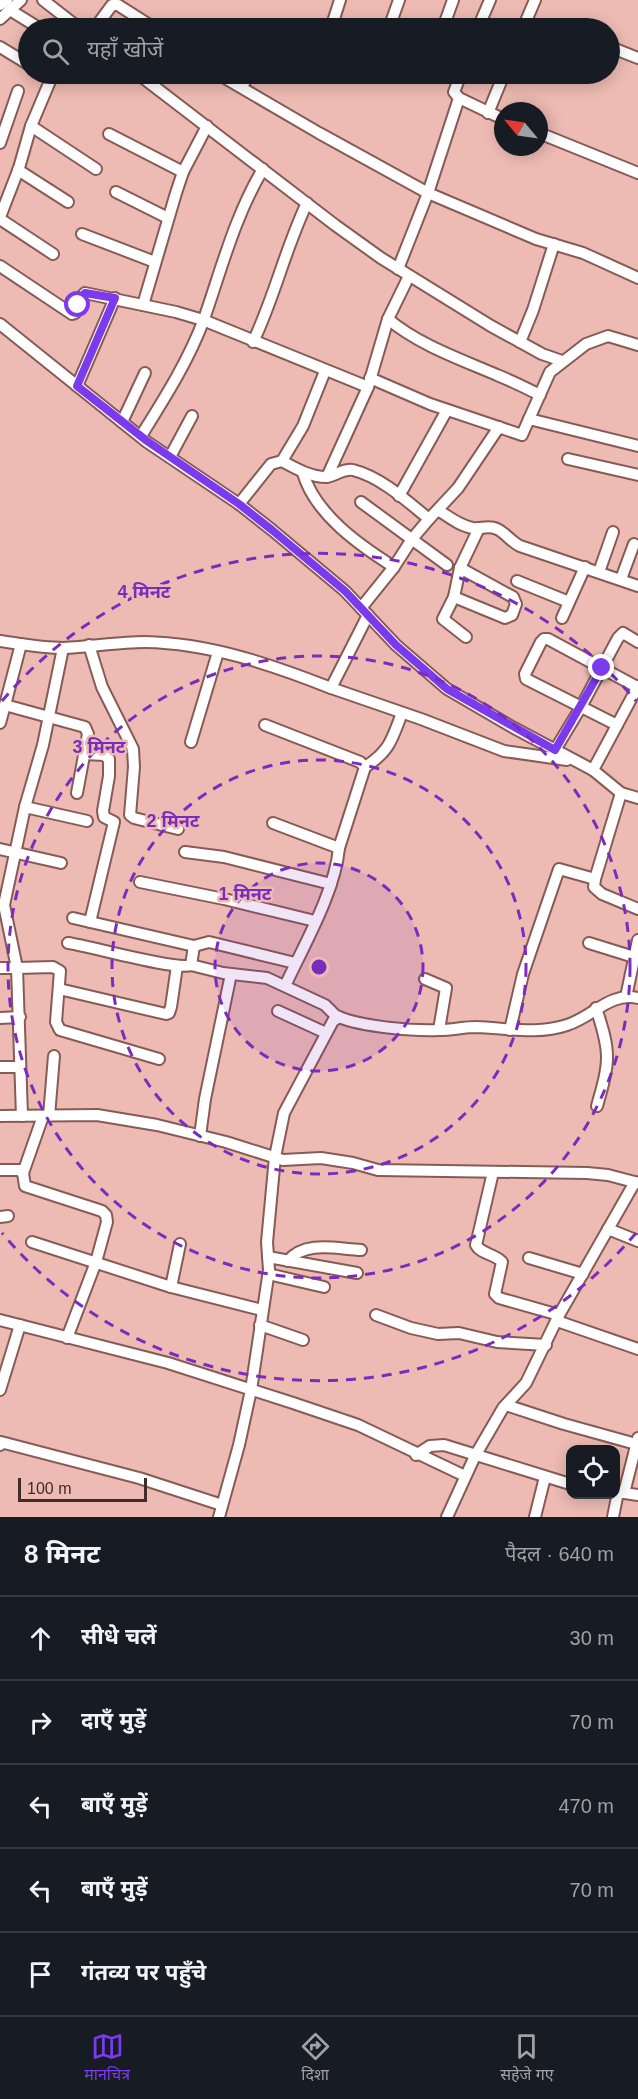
<!DOCTYPE html>
<html lang="hi">
<head>
<meta charset="utf-8">
<style>
	:root { --surface:#171b24; --page:#20242c; --text:#f1f3f6; --muted:#9ea1a6; --line:#363941; --accent:#7c3aed }
	body { margin:0; font-family:Arial,"Noto Sans Devanagari",sans-serif; background:var(--page); color:var(--text) }
	.controls { position:absolute; right:18px; bottom:18px; display:grid; overflow:hidden; border-radius:12px; box-shadow:0 3px 15px #0003 }
	.controls button { width:54px; height:54px; display:grid; place-items:center; padding:0; border:0; border-bottom:2px solid var(--line); background:var(--surface); color:var(--text); font:30px sans-serif }
	.compass { position:absolute; left:494px; top:102px; width:54px; height:54px; border-radius:50%; background:var(--surface); box-shadow:0 3px 15px #0003; rotate:299deg }
	.scale { position:absolute; left:18px; bottom:15px; width:129px; box-sizing:border-box; padding-left:6px; border:3px solid #402c29; border-top:0; font-size:16px; line-height:21px; white-space:nowrap; color:#402c29; -webkit-text-stroke:4px #edbbb3; paint-order:stroke }
	.stop { position:absolute; width:18px; height:18px; margin:-14px; border:4px solid #7c3aed; border-radius:50%; background:#fff }
	.stop.end { background:#7c3aed; border-color:#fff; box-shadow:0 2px 6px #0008 }
	.list { margin:0; padding:0; list-style:none }
	h2 { display:flex; justify-content:space-between; align-items:center; height:78px; margin:0; padding:0 24px; font-size:26px }
	h2 small { font-size:20px; font-weight:400; color:var(--muted) }
	.list li { display:grid; grid-template-columns:39px 1fr auto; gap:18px; align-items:center; box-sizing:border-box; height:84px; padding:0 24px; border-top:2px solid var(--line) }
	.list b { display:block; font-size:22px; white-space:nowrap }
	.list em { font-size:20px; font-style:normal; color:var(--muted) }
	.icon { flex:none; width:33px; height:33px; fill:none; stroke:currentColor; stroke-width:2; stroke-linecap:round; stroke-linejoin:round }
	.map { position:relative; flex:none; width:638px; height:1517px; overflow:hidden }
	.search { position:absolute; background:var(--surface); box-shadow:0 3px 15px #0003; left:18px; right:18px; top:18px; height:66px; display:flex; align-items:center; gap:15px; box-sizing:border-box; padding:0 21px; border-radius:33px; color:var(--muted); font-size:22px }
	.sheet { height:498px; background:var(--surface) }
	nav { display:flex; justify-content:space-around; align-items:center; box-sizing:border-box; height:84px; border-top:2px solid var(--line); background:var(--surface); font-size:16px; color:var(--muted) }
	nav a { display:grid; justify-items:center; gap:3px }
	nav .on { color:var(--accent) }
	.map>svg:first-child { display:block }
	.lines { fill:none; stroke-linecap:round; stroke-linejoin:round }
	.minor-casing { stroke:#875b55; stroke-width:14 }
	.minor { stroke:#fff; stroke-width:10 }
	.route { stroke:#7c3aed; stroke-width:8 }
	.ring { fill:none; stroke:#7b2cbf; stroke-width:3; stroke-dasharray:10 8 }
	.centre { fill:#7b2cbf; stroke:#edbbb3; stroke-width:3 }
	.ring-label { font-size:18px; text-anchor:middle; font-weight:bold; fill:#7b2cbf; stroke:#edbbb3; stroke-width:5; stroke-linejoin:round; paint-order:stroke }
</style>
</head>
<body>
<div class="map">
<svg width="638" height="1517" viewBox="0 0 638 1517">
	<rect width="100%" height="100%" fill="#edbbb3"/>
	<g class="lines">
		<g class="minor-casing">
			<g id="minor">
				<polyline points="43,0 79,28"/>
				<polyline points="0,5 7,0"/>
				<polyline points="10,10 39,28"/>
				<polyline points="0,19 21,0"/>
				<polyline points="95,28 112,5 118,5 154,28"/>
				<polyline points="331,28 340,0"/>
				<polyline points="389,28 399,0"/>
				<polyline points="443,28 453,0"/>
				<polyline points="478,28 490,0"/>
				<polyline points="523,28 535,0"/>
				<polyline points="0,47 28,64"/>
				<polyline points="610,47 638,58"/>
				<polyline points="138,74 335,225 381,258 491,326 542,354 562,361"/>
				<polyline points="218,74 319,133 428,193 536,239 583,253 638,278"/>
				<polyline points="461,74 454,92 459,98 503,119"/>
				<polyline points="242,87 249,74"/>
				<polyline points="488,113 504,74"/>
				<polyline points="31,126 96,169"/>
				<polyline points="539,133 638,173"/>
				<polyline points="109,134 183,172"/>
				<polyline points="0,143 18,91"/>
				<polyline points="18,170 68,202"/>
				<polyline points="116,192 168,218"/>
				<polyline points="0,217 19,168 31,126 53,74"/>
				<polyline points="0,219 53,254"/>
				<polyline points="82,234 155,262"/>
				<polyline points="0,266 72,314 75,313 80,298 85,293 176,312 203,320 368,387"/>
				<polyline points="398,269 428,193 459,98"/>
				<polyline points="143,305 176,193 183,172 207,126"/>
				<path d="M388 319C419 345 460 359 497 375 512 381 526 388 540 395"/>
				<polyline points="0,324 147,442 239,504 272,530 345,591 396,645 447,689 514,728 593,770 621,793 638,798"/>
				<path d="M253 342C275 296 285 249 307 203"/>
				<polyline points="520,342 533,310 554,244"/>
				<polyline points="370,378 430,404 522,435 529,419 638,446"/>
				<polyline points="77,386 115,298"/>
				<polyline points="529,419 550,372 586,344 608,336 638,345"/>
				<polyline points="122,422 145,373"/>
				<path d="M141 436C164 399 189 360 204 319 222 267 235 216 263 169"/>
				<polyline points="170,457 192,416"/>
				<polyline points="568,459 638,475"/>
				<polyline points="282,461 303,426 325,371"/>
				<path d="M303 473C315 514 359 545 394 567"/>
				<polyline points="327,477 368,387 388,319 409,276"/>
				<polyline points="399,496 447,410"/>
				<polyline points="361,502 447,565"/>
				<path d="M239 504 271 464 282 461C295 468 310 477 326 477 336 476 343 468 353 470 381 477 407 501 429 519"/>
				<path d="M438 510C449 517 460 526 473 528 481 529 489 525 497 529 506 533 511 542 520 546L638 586"/>
				<polyline points="599,572 613,532"/>
				<polyline points="621,579 634,544"/>
				<polyline points="517,581 569,602"/>
				<polyline points="454,597 505,618 512,615 516,604 513,597 460,568"/>
				<polyline points="361,608 394,567 412,539 429,519 458,488 499,427"/>
				<polyline points="562,618 585,567"/>
				<polyline points="466,637 443,619 454,597 460,568 479,528"/>
				<path d="M0 641C21 644 43 648 63 648 91 647 118 642 145 642 209 643 273 665 331 688L368 615"/>
				<polyline points="21,644 5,705 85,727 88,734 77,793"/>
				<polyline points="89,645 102,687 133,749 134,767 130,815 134,818 178,829"/>
				<polyline points="331,688 421,719 504,751 567,760"/>
				<polyline points="0,723 5,705"/>
				<polyline points="265,725 360,762 365,767 339,848"/>
				<polyline points="617,725 526,679 525,674 541,642 544,639 548,639 637,687"/>
				<polyline points="191,742 218,652"/>
				<polyline points="555,750 581,707 618,638 623,633 638,642"/>
				<polyline points="85,754 104,755 109,759 109,776 103,811 104,817 114,822 90,922"/>
				<path d="M365 767C390 751 392 739 402 713"/>
				<polyline points="593,770 638,686"/>
				<polyline points="621,793 595,879 594,887 602,894 638,909"/>
				<polyline points="25,807 87,821"/>
				<path d="M273 823 339 848C335 892 304 945 285 986"/>
				<polyline points="0,849 61,863"/>
				<polyline points="185,852 224,857 331,884"/>
				<polyline points="140,882 224,899 315,921"/>
				<polyline points="73,918 194,946 191,965"/>
				<path d="M68 943C90 946 177 971 191 965L223 973 267 978 325 1005 335 1015 339 1017"/>
				<polyline points="589,943 634,957"/>
				<polyline points="194,946 209,942 295,963"/>
				<polyline points="0,968 17,968 4,905 25,807 43,745 63,648"/>
				<polyline points="425,979 446,988 439,1030"/>
				<polyline points="59,989 166,1014 169,1013 171,1007 177,966"/>
				<polyline points="626,997 638,940"/>
				<path d="M596 1008C611 1053 610 1061 597 1106"/>
				<polyline points="278,1011 326,1033"/>
				<polyline points="0,1018 20,1017"/>
				<polyline points="510,1030 523,974 559,869 595,879"/>
				<polyline points="0,1067 20,1067"/>
				<polyline points="0,1116 97,1115 157,1125 226,1142 283,1160 321,1158 353,1163 378,1170 587,1173 608,1175 638,1183"/>
				<polyline points="22,1116 17,968 53,967 60,971 56,1022 60,1030 159,1059"/>
				<polyline points="49,1116 54,1056"/>
				<polyline points="200,1136 205,1099 231,974"/>
				<polyline points="0,1170 19,1170 23,1173 25,1186 102,1211 106,1215 107,1222 96,1262 67,1338"/>
				<path d="M493 1172 476 1245C481 1254 495 1254 502 1262L495 1294 499 1298 559 1315"/>
				<polyline points="23,1173 43,1116"/>
				<polyline points="0,1217 8,1216"/>
				<polyline points="608,1229 638,1241"/>
				<polyline points="32,1242 171,1287 262,1310"/>
				<polyline points="268,1257 357,1273"/>
				<polyline points="529,1258 583,1274"/>
				<path d="M288 1261C305 1240 337 1249 361 1250"/>
				<polyline points="268,1274 324,1287"/>
				<polyline points="171,1287 180,1244"/>
				<polyline points="376,1315 411,1328 438,1334 459,1333 497,1342 546,1345"/>
				<polyline points="0,1320 168,1363 293,1403 358,1425 465,1476"/>
				<polyline points="557,1321 638,1349"/>
				<polyline points="260,1325 303,1340"/>
				<polyline points="0,1390 20,1325"/>
				<polyline points="506,1405 564,1424 636,1444"/>
				<polyline points="0,1445 1,1442 139,1478 222,1505"/>
				<polyline points="416,1455 430,1446 444,1445 570,1484"/>
				<polyline points="618,1492 638,1495"/>
				<polyline points="624,1493 638,1438"/>
				<path d="M219 1517 239 1445 251 1390 269 1270 267 1242 275 1157 284 1113 333 1021 339 1017C363 1027 413 1031 439 1030 452 1030 464 1027 476 1027 507 1028 537 1035 567 1025 593 1017 609 992 638 998"/>
				<polyline points="447,1517 475,1456 503,1408 526,1383 559,1315 635,1182"/>
				<polyline points="535,1517 545,1477"/>
				<polyline points="613,1517 618,1492"/>
			</g>
		</g>
		<use href="#minor" class="minor"/>
	</g>
	<g class="lines">
		<polyline class="route" points="78,305 80,298 85,293 115,298 77,386 147,441 239,504 272,530 345,591 396,645 447,689 555,750 602,668"/>
	</g>
	<circle cx="319" cy="967" r="104" fill="#7b2cbf" fill-opacity=".12"/>
	<g class="ring">
		<circle cx="319" cy="967" r="104"/>
		<circle cx="319" cy="967" r="207"/>
		<circle cx="319" cy="967" r="311"/>
		<path d="M636 1233A414 414 0 0 1 2 1233M2 701A414 414 0 0 1 636 701"/>
	</g>
	<circle cx="319" cy="967" r="9" class="centre"/>
	<g class="ring-label">
		<text x="144" y="598">4 मिनट</text>
		<text x="99" y="753">3 मिनट</text>
		<text x="173" y="827">2 मिनट</text>
		<text x="245" y="900">1 मिनट</text>
	</g>
</svg>
<div class="controls">
<button><svg class="icon" aria-label="locate" viewBox="0 0 24 24"><circle cx="12" cy="12" r="6"/><path d="M12 2v4M12 18v4M2 12h4M18 12h4"/></svg></button>
</div>
<svg class="compass" viewBox="-18 -18 36 36"><path d="M0-13l5 13h-10z" fill="#e53935"/><path d="M0 13l5-13h-10z" fill="#9ea1a6"/></svg>
<div class="scale">100 m</div>
<div class="stop" style="left:78px;top:305px"></div>
<div class="stop end" style="left:602px;top:668px"></div>
<div class="search"><svg class="icon" aria-label="search" viewBox="0 0 24 24"><circle cx="10" cy="10" r="6"/><path d="M15 15l6 6"/></svg>यहाँ खोजें</div>
</div>
<section class="sheet">
<h2>8 मिनट<small>पैदल · 640 m</small></h2>
<ul class="list">
<li><svg class="icon" aria-label="ahead" viewBox="0 0 24 24"><path d="M12 20V5M6 11l6-6 6 6"/></svg><div><b>सीधे चलें</b></div><em>30 m</em></li>
<li><svg class="icon" aria-label="right" viewBox="0 0 24 24"><path d="M7 20v-9h11M14 6l5 5-5 5"/></svg><div><b>दाएँ मुड़ें</b></div><em>70 m</em></li>
<li><svg class="icon" aria-label="left" viewBox="0 0 24 24"><path d="M17 20v-9H6M10 6l-5 5 5 5"/></svg><div><b>बाएँ मुड़ें</b></div><em>470 m</em></li>
<li><svg class="icon" aria-label="left" viewBox="0 0 24 24"><path d="M17 20v-9H6M10 6l-5 5 5 5"/></svg><div><b>बाएँ मुड़ें</b></div><em>70 m</em></li>
<li><svg class="icon" aria-label="arrive" viewBox="0 0 24 24"><path d="M6 21V4h12l-3 4 3 4H6"/></svg><div><b>गंतव्य पर पहुँचे</b></div></li>
</ul>
</section>
<nav>
<a class="on"><svg class="icon" aria-label="map" viewBox="0 0 24 24"><path d="M3 6l6-2 6 2 6-2v14l-6 2-6-2-6 2zM9 4v14M15 6v14"/></svg>मानचित्र</a>
<a><svg class="icon" aria-label="directions" viewBox="0 0 24 24"><path d="M12 3l9 9-9 9-9-9zM9 14v-3h6M13 9l2 2-2 2"/></svg>दिशा</a>
<a><svg class="icon" aria-label="saved" viewBox="0 0 24 24"><path d="M7 4h10v16l-5-4-5 4z"/></svg>सहेजे गए</a>
</nav>
</body>
</html>
